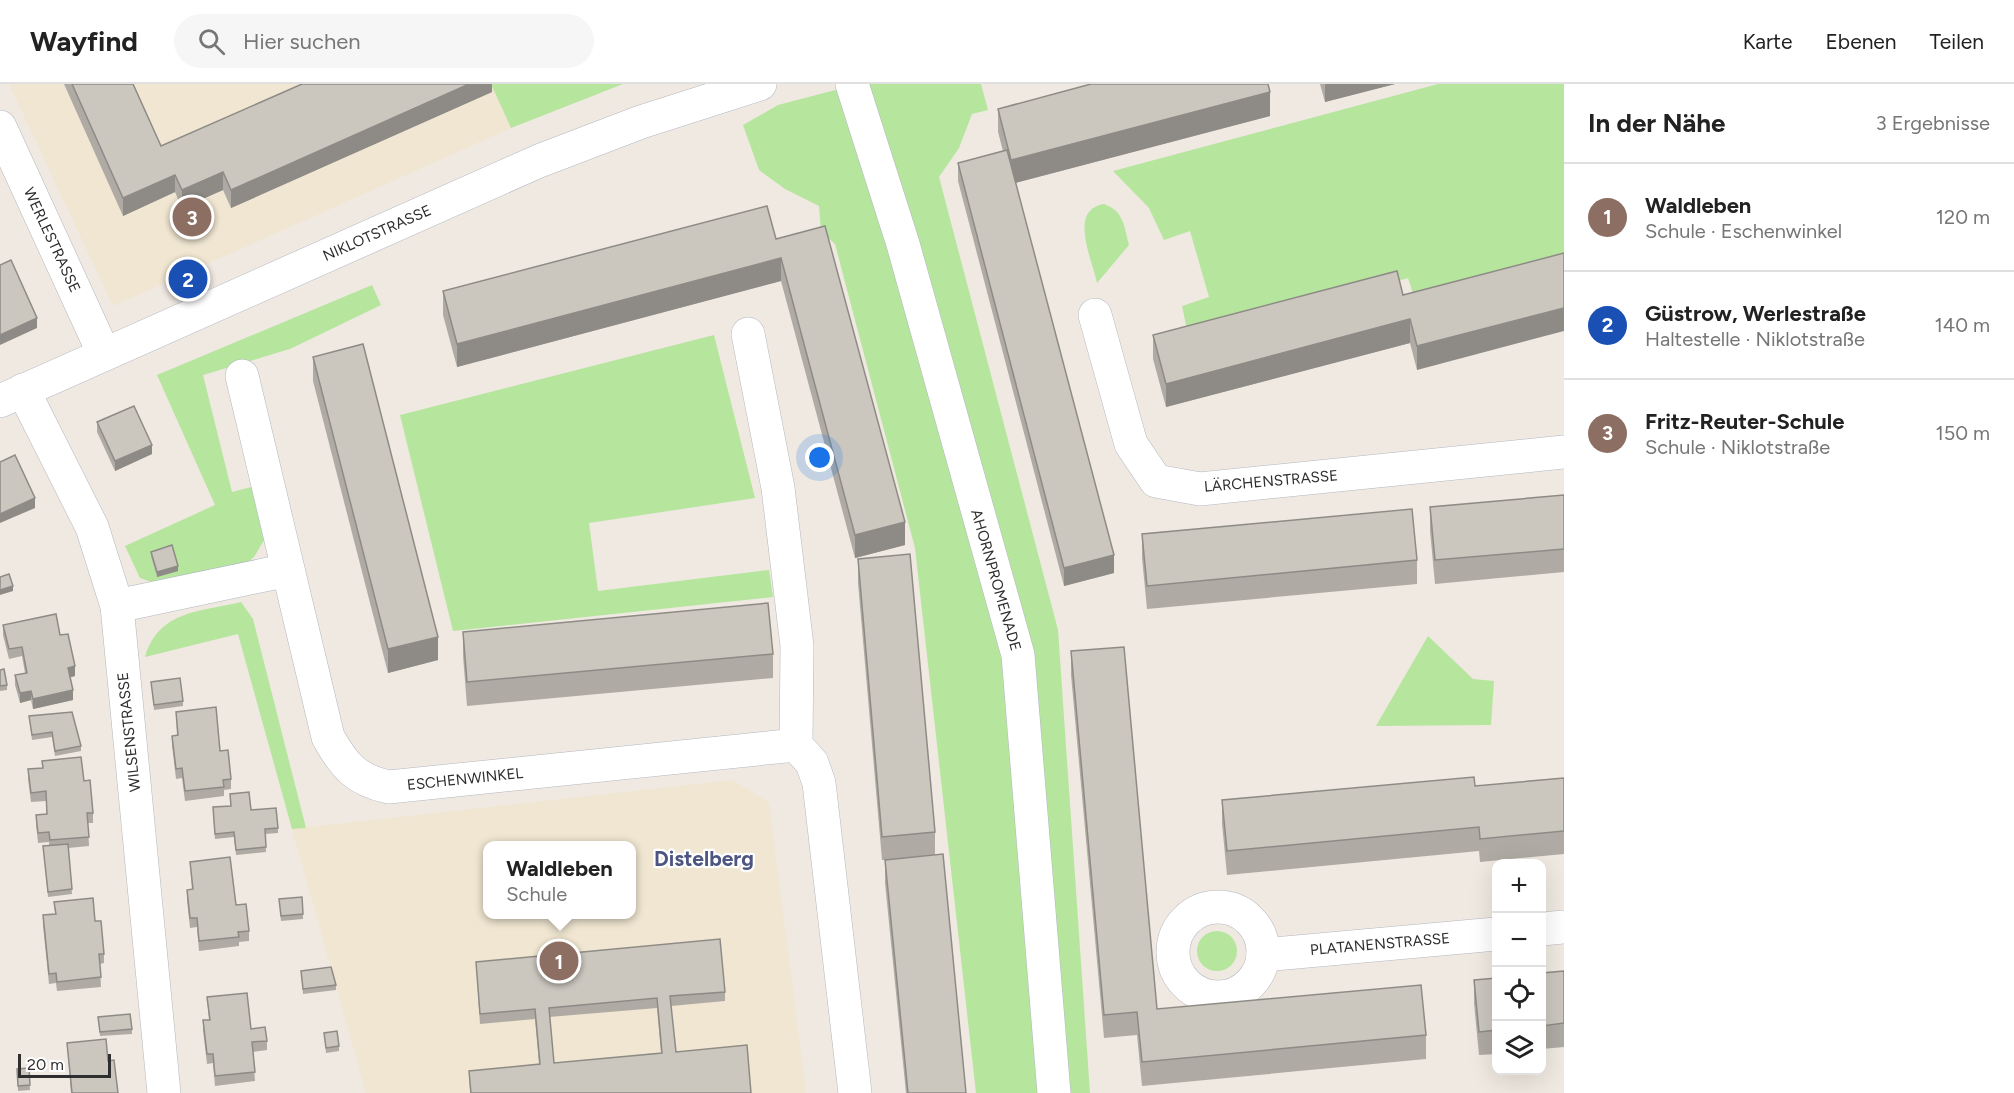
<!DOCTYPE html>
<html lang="de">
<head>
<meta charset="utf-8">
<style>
	:root { --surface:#fff; --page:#f6f6f6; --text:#222; --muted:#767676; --line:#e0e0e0; --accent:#d93025 }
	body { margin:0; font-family:Figtree,sans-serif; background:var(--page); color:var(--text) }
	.controls { position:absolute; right:18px; bottom:18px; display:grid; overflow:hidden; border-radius:12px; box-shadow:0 6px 24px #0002 }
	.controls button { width:54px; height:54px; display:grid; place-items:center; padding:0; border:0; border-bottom:2px solid var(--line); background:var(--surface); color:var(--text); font:30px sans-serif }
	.scale { position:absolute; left:18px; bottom:15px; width:93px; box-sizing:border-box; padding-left:6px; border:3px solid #2e2e2e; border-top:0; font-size:16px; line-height:21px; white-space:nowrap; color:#2e2e2e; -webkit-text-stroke:4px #fff; paint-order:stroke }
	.you { position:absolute; left:820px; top:374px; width:21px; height:21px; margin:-15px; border:4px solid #fff; border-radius:50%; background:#1a73e8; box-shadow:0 0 0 9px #1a73e833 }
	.badge { display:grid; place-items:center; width:39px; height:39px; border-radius:50%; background:var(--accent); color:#fff; font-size:20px; font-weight:700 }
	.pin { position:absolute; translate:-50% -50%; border:3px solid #fff; box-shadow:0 2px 6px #0006 }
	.popup { position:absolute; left:483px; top:757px; width:153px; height:78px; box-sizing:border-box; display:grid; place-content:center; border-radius:12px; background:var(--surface); filter:drop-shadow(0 2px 4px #0005); font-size:20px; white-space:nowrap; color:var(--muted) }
	.popup b { font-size:22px; color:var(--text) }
	.popup::after { content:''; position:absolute; left:50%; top:100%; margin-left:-12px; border:12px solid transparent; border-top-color:var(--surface) }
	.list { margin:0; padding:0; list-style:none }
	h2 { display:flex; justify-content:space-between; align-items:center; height:78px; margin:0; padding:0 24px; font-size:26px }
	h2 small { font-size:20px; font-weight:400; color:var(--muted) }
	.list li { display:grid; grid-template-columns:39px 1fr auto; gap:18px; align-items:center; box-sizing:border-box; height:108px; padding:0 24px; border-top:2px solid var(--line) }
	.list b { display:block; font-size:22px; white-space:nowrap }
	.list p { margin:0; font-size:20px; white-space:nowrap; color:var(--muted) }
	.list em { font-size:20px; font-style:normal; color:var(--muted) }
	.icon { flex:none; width:33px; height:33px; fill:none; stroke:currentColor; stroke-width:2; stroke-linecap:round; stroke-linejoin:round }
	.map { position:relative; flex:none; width:1564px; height:1009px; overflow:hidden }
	header { display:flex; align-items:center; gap:36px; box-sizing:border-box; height:84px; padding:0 30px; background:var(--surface); border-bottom:2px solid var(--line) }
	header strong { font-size:28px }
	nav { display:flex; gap:33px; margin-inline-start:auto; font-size:21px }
	.search { width:420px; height:54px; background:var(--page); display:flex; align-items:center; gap:15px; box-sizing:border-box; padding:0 21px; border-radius:33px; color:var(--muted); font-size:22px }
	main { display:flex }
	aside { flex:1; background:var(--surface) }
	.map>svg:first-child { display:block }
	.education { fill:#f0e6d1; fill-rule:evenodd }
	.green { fill:#b6e59e }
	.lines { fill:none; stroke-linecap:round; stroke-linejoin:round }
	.minor-casing { stroke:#b4b7c1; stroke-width:34 }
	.minor { stroke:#fff; stroke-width:33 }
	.wall { fill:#afaba4; fill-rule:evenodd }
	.shaded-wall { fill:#8e8b86 }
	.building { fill:#cbc7bf; stroke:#8e8b86; stroke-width:1.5; fill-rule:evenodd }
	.labels { text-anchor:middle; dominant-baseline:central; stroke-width:4.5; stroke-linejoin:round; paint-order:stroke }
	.street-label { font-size:15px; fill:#2e2e2e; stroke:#fff }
	.district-label { font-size:21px; font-weight:bold; fill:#4d5680; stroke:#fff }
</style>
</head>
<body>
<header>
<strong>Wayfind</strong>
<div class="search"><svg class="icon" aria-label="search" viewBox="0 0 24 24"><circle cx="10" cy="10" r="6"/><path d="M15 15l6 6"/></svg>Hier suchen</div>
<nav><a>Karte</a><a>Ebenen</a><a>Teilen</a></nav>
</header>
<main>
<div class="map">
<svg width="1564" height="1009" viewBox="0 0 1564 1009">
	<rect width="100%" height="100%" fill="#efe9e1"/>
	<g class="education">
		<polygon points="9,0 491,0 511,44 113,222"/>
		<path d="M733 696 769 719 806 1009H366L292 745ZM487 762H631V830H487Z"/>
	</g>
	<g class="green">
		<polygon points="491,0 623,0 511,44"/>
		<polygon points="858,0 981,0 988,26 972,30 959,64 939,93 1058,546 1090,1009 976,1009 915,464 835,160 821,147 819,122 785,105 759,86 743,41 778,21"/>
		<polygon points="1438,0 1564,0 1564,175 1415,216 1408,194 1189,255 1182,222 1209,213 1190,147 1164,156 1149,124 1113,87"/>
		<path d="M1104 120C1124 127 1124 142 1129 161L1097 199C1092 175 1068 126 1104 120Z"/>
		<polygon points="372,201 381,221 290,265 203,291 232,408 255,402 266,453 254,473 247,479 160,501 140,494 125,462 215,421 157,291"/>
		<polygon points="714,251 755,414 589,439 598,507 769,486 773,513 453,547 400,331"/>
		<path d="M241 518 253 535 306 744 292 745 238 550 145 573C159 526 200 528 241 518Z"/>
		<polygon points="1428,552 1473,595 1494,597 1491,641 1376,642"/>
		<circle cx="1217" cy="867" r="20"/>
	</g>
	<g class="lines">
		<g class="minor-casing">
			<g id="minor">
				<polyline points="852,0 903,160 1018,571 1054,1009"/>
				<polyline points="0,43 104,270"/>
				<polyline points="1095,231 1131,360 1156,397 1200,405 1564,368"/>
				<polyline points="748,250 778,404 797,562 796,661 812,679 819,699 855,1009"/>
				<path d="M242 292 328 653C344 682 356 696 389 703L796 661"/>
				<polyline points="23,306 92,443 117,522 164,1009"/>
				<polyline points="0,317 539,77 641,38 760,0"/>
				<polyline points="117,522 288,486"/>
				<circle cx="1218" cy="868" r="45"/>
				<polyline points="1542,845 1564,843"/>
				<polyline points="1263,871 1496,850"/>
			</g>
		</g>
		<use href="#minor" class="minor"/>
	</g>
	<g class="wall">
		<polygon points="64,0 133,0 161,62 492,0 492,8 231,124 223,106 182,124 175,108 123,132"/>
		<polygon points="1320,0 1395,0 1325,18"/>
		<polygon points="998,25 1270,32 1015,99 1114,489 1064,502 958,97 958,79 1003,67 998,48"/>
		<polygon points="776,155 905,461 855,474 781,197 457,283 443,231 443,207"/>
		<polygon points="1564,169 1417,286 1410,259 1166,323 1153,275 1153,251 1403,211"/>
		<polygon points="313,273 438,576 388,589 313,297"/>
		<polygon points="97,338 152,370 115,387 97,348"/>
		<polygon points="1564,411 1564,488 1435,500 1430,447 1430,423"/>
		<polygon points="1142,450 1417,476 1417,500 1147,525 1142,474"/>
		<polygon points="151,468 178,487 157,493 151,472"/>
		<polygon points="858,475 935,748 935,771 966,1009 906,1009 885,799 885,776 882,776 858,499"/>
		<polygon points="3,541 60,551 75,592 70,593 73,616 33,625 31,616 20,619 15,601 15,591 25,589 22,572 9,575 3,551"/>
		<polygon points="463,548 773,570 773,594 467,622 463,572"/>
		<polygon points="1071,567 1157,925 1426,951 1426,975 1142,1002 1137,951 1104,954 1071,591"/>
		<polygon points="0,586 7,601 7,606 0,607"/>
		<polygon points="151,598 183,617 183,622 154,626"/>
		<polygon points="176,628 220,667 231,695 231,705 224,706 224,712 185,717 182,694 176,695 172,661 172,652 177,651"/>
		<polygon points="29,632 81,662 81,667 55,672 52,653 32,656"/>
		<polygon points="42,677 84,697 93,729 93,739 88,739 89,762 68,764 72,810 48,813 43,762 49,761 49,758 38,759 36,740 36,731 46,730 46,717 31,718 28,695 28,685 42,684"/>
		<polygon points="1564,694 1564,770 1480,778 1479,767 1227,791 1222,740 1222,716 1475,702"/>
		<polygon points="230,710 251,726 278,744 278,749 265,750 266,768 236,771 234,753 215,755 213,728 231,722"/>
		<polygon points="190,778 236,821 249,847 249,857 239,858 239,862 199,867 197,843 190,844 187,816 187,806 192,806"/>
		<polygon points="279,815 303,830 303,835 281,837"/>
		<polygon points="54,818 95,837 104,870 104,879 100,880 101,903 57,907 56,899 49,900 43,841 43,831 55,830"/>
		<path d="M476 878 725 908V917L671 922 676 968 751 1009H470L469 987 539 980 535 935 480 940ZM657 924 661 969 554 979 549 933Z"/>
		<polygon points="301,887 336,901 336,906 303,910"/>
		<polygon points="1564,887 1564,963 1542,965 1542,889"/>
		<polygon points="1497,894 1497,970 1479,971 1474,919 1474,896"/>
		<polygon points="207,913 267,957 267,966 253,968 255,997 215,1002 213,979 207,980 203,946 203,936 209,936"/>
		<polygon points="98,933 132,945 132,950 100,952"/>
		<polygon points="324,949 339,962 339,967 326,969"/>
		<polygon points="67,959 108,977 118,1009 71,1009"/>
		<polygon points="29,984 30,1006 18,1007 17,985"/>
	</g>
	<g class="shaded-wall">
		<polygon points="469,0 492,0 492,8 231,124 231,106"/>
		<polygon points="1325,0 1395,0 1325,18"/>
		<polygon points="1270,8 1270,32 1011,100 1011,76"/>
		<polygon points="223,88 223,106 182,124 182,106"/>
		<polygon points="175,91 175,108 123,132 123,114"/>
		<polygon points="781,174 781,197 457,283 457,260"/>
		<polygon points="1564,224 1564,247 1417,286 1417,262"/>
		<polygon points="37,234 37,244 0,261 0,251"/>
		<polygon points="1410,235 1410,259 1166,323 1166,300"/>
		<polygon points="152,361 152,370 115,387 115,377"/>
		<polygon points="35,414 35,424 0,439 0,430"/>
		<polygon points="905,438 905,461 855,474 855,451"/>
		<polygon points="1114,471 1114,489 1064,502 1064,484"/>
		<polygon points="178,482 178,487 157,493 157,488"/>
		<polygon points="13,502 13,507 0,511 0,506"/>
		<polygon points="438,553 438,576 388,589 388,565"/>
		<polygon points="75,582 75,592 68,594 68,584"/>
		<polygon points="73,606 73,616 33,625 33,615"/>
		<polygon points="31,607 31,616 20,619 20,609"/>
	</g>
	<g class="building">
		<polygon points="72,0 133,0 161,62 302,0 469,0 231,106 223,88 182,106 175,91 123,114"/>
		<polygon points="1091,0 1268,0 1270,8 1011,76 998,25"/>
		<polygon points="1007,66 1114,471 1064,484 958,79"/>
		<polygon points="767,122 776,155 825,142 905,438 855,451 781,174 457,260 443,207"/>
		<polygon points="1564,169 1564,224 1417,262 1410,235 1166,300 1153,251 1397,187 1403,211"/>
		<polygon points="11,176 37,234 0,251 0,181"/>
		<polygon points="363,260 438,553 388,565 313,273"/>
		<polygon points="134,322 152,361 115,377 97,338"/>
		<polygon points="15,371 35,414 0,430 0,378"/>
		<polygon points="1564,411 1564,465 1435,476 1430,423"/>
		<polygon points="1412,425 1417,476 1147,502 1142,450"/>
		<polygon points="172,461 178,482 157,488 151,468"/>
		<polygon points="910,470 935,748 882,753 858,475"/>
		<polygon points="9,490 13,502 0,506 0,493"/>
		<polygon points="768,519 773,570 467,598 463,548"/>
		<polygon points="56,530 60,551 68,550 75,582 68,584 73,606 33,615 31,607 20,609 15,591 27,589 22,563 9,565 3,541"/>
		<polygon points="1124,563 1157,925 1421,901 1426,951 1142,978 1137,928 1104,931 1071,567"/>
		<polygon points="4,585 7,601 0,602 0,586"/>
		<polygon points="180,594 183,617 154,621 151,598"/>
		<polygon points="216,623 220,667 228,666 231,695 223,696 224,703 185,707 182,684 176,685 172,652 178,651 176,628"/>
		<polygon points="72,628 81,662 55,667 52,648 32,651 29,632"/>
		<polygon points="81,673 84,697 90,696 93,729 87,729 89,753 50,756 49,748 38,749 36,731 47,730 46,707 31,709 28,685 43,684 42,677"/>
		<polygon points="1474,693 1475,702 1564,694 1564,747 1480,755 1479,743 1227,767 1222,716"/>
		<polygon points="249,708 251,726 276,724 278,744 265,745 266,763 236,766 234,748 215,750 213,723 231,722 230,710"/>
		<polygon points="68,760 72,805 48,808 43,762"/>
		<polygon points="943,770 966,1009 908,1009 885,776"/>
		<polygon points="230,773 236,821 246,820 249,847 238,848 239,853 199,857 197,834 190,834 187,806 193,805 190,778"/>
		<polygon points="302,813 303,830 281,832 279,815"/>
		<polygon points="93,814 95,837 101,837 104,870 99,870 101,893 57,898 56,889 49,890 43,831 56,830 54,818"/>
		<path d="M720 855 725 908 670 912 676 968 747 961 751 1009H471L469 987 540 980 535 925 480 930 476 878ZM657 914 662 969 554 979 549 924Z"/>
		<polygon points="331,883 336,901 303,905 301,887"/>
		<polygon points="1564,887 1564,939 1542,942 1542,889"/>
		<polygon points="1497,894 1497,946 1479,948 1474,896"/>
		<polygon points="247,909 251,945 265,943 267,957 252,958 255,988 215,992 213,970 207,970 203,936 210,936 207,913"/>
		<polygon points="130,930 132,945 100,948 98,933"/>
		<polygon points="337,947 339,962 326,964 324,949"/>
		<polygon points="106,955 108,977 114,976 118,1009 72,1009 67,959"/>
		<polygon points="29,984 30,1001 18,1002 17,985"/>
	</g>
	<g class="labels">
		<g class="street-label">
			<text transform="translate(377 149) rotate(-24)">NIKLOTSTRASSE</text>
			<text transform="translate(52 156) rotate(65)">WERLESTRASSE</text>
			<text transform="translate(1271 397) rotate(-5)">LÄRCHENSTRASSE</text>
			<text transform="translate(996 496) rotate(74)">AHORNPROMENADE</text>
			<text transform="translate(129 648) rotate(-96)">WILSENSTRASSE</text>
			<text transform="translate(465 695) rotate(-6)">ESCHENWINKEL</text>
			<text transform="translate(1380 860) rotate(-5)">PLATANENSTRASSE</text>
		</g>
		<g class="district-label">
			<text x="704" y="774">Distelberg</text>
		</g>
	</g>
</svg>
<div class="controls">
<button>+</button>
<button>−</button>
<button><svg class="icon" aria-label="locate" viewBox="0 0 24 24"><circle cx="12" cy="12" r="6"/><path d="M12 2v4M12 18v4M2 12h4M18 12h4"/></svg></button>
<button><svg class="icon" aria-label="layers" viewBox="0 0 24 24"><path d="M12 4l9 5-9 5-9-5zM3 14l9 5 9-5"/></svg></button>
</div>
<div class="scale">20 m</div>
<div class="you"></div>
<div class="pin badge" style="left:559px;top:877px;background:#8d6e63">1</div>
<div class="popup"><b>Waldleben</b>Schule</div>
<div class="pin badge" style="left:188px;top:195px;background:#1a4fb4">2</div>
<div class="pin badge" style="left:192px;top:133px;background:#8d6e63">3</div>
</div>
<aside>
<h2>In der Nähe<small>3 Ergebnisse</small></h2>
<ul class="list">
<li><span class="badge" style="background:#8d6e63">1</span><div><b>Waldleben</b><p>Schule · Eschenwinkel</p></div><em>120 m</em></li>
<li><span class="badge" style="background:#1a4fb4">2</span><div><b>Güstrow, Werlestraße</b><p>Haltestelle · Niklotstraße</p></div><em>140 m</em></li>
<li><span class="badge" style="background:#8d6e63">3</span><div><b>Fritz-Reuter-Schule</b><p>Schule · Niklotstraße</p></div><em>150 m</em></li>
</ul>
</aside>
</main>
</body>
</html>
